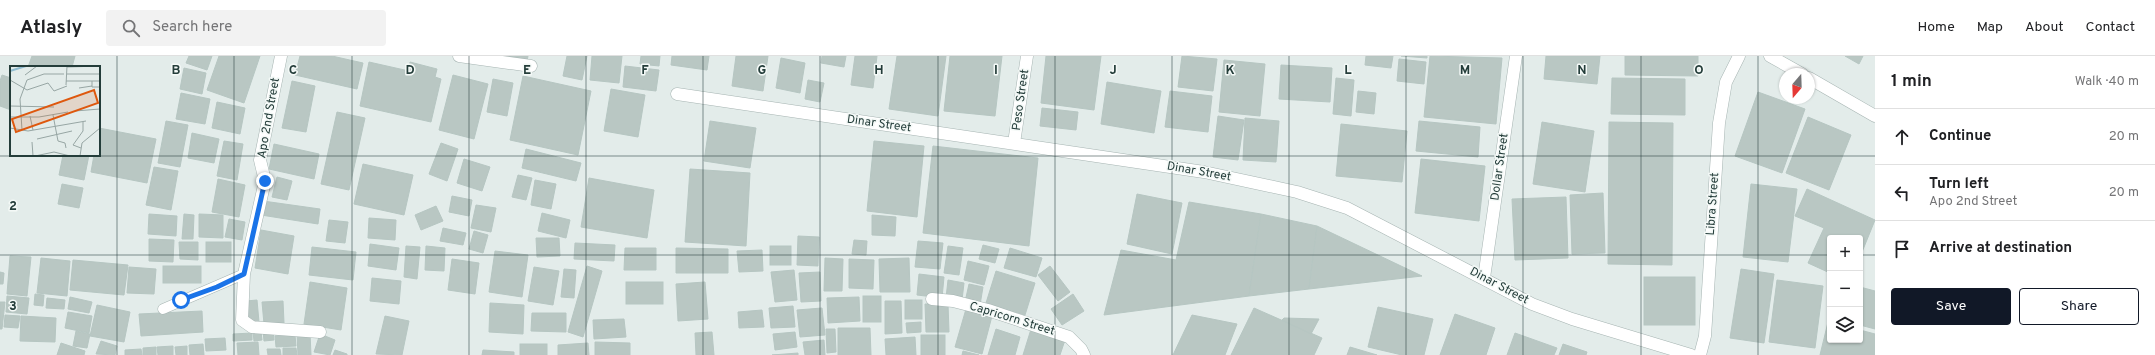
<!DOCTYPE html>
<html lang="en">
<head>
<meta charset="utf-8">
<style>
	:root { --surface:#fff; --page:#f2f2f2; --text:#202124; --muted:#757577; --line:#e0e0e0; --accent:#111827 }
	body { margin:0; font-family:Overpass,sans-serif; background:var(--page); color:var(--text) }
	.controls { position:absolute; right:12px; bottom:12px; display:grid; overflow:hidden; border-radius:4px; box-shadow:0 1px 3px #0004 }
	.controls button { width:36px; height:36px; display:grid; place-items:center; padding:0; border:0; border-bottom:1px solid var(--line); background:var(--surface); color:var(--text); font:20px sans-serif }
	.compass { position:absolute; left:1779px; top:12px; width:36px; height:36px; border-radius:50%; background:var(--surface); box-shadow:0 1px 3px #0004; rotate:199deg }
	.stop { position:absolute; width:12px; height:12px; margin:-9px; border:3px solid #1a73e8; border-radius:50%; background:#fff }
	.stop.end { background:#1a73e8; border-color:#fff; box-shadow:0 1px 4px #0008 }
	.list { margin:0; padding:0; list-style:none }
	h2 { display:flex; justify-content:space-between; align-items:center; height:52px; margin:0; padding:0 16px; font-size:17px }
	h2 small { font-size:13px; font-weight:400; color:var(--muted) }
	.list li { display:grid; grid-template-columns:26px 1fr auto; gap:12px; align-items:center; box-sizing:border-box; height:56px; padding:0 16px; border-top:1px solid var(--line) }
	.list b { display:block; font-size:15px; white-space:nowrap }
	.list p { margin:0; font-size:13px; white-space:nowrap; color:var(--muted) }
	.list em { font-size:13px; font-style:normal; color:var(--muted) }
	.actions { display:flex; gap:8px; padding:12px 16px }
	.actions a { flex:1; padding:9px 0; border:1px solid var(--accent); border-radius:4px; text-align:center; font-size:14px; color:var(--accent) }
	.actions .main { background:var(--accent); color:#fff }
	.icon { flex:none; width:22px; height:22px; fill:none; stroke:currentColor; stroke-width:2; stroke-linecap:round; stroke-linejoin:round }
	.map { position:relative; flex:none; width:1875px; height:299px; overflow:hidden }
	header { display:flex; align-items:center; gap:24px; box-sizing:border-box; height:56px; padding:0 20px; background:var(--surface); border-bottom:1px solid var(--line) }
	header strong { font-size:19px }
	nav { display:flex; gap:22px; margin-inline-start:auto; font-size:14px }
	.search { width:280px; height:36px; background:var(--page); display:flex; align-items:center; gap:10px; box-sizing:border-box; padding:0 14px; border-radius:4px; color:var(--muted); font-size:15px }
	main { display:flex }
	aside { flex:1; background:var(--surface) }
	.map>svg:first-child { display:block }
	.building { fill:#b9c7c3; stroke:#b6c6c2 }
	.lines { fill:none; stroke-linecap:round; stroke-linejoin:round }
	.service-casing { stroke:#a6b4b2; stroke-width:11 }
	.minor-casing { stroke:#a6b4b2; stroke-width:13 }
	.service { stroke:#fff; stroke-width:10 }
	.minor { stroke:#fff; stroke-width:12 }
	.route { stroke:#1a73e8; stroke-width:5 }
	.grid { fill:none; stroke:#243d3a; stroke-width:1; stroke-opacity:0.55 }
	.labels { text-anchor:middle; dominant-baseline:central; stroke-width:3; stroke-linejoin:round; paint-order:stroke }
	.street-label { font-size:12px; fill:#243d3a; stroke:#f4f9f7 }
	.inset-river { fill:none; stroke:#8ebbcf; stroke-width:2 }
	.inset-road { fill:none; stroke:#97a6a4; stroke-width:1 }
	.view { fill:#de580e; fill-opacity:0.15; stroke:#de580e; stroke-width:2 }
	.inset-edge { fill:none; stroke:#243d3a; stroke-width:2 }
	.grid-label { font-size:13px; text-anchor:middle; font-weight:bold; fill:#243d3a; stroke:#f4f9f7; stroke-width:3; stroke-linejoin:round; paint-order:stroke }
</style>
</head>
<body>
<header>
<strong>Atlasly</strong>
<div class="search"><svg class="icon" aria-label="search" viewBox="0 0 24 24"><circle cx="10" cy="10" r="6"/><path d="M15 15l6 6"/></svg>Search here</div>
<nav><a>Home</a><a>Map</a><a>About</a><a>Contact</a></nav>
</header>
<main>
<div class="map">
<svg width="1875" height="299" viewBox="0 0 1875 299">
	<rect width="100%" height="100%" fill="#e3ecea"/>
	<g class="building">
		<polygon points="32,0 75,0 72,11 28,11"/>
		<polygon points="189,0 212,0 207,14 186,7"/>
		<polygon points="219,0 260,0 244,47 207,34"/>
		<polygon points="300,0 332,0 363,7 357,33 295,19"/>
		<polygon points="504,0 528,0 527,6"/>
		<polygon points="567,0 587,0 582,24 563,20"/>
		<polygon points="592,0 622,0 619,27 590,24"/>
		<polygon points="641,0 660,0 659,10 640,8"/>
		<polygon points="672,0 709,0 707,14 671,9"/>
		<polygon points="736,0 768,0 763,35 732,30"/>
		<polygon points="822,0 846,0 844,11 821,7"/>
		<polygon points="855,0 877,0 873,32 851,29"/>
		<polygon points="897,0 946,0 938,60 889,53"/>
		<polygon points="950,0 1002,0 995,60 944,55"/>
		<polygon points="1046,0 1101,0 1094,54 1041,47"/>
		<polygon points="1182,0 1217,3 1213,35 1178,31"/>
		<polygon points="1366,0 1393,0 1391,12 1365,9"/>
		<polygon points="1401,0 1427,0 1427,2"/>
		<polygon points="1430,0 1502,2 1496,68 1424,61"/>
		<polygon points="1546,0 1600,0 1597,28 1544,23"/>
		<polygon points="1625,0 1698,0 1698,20 1625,19"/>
		<polygon points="1845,0 1863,0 1859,8"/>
		<polygon points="781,2 805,7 800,37 776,32"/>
		<polygon points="1399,3 1426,6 1424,28 1397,25"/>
		<polygon points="1224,4 1265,8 1260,60 1219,56"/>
		<polygon points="369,6 409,15 410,6 437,13 435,21 441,23 431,66 360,50"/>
		<polygon points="1281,9 1332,12 1330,46 1279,43"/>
		<polygon points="625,10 659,14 656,35 623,31"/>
		<polygon points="184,12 206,17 202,38 180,33"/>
		<polygon points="2,19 11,22 11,54 0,50 0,25"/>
		<polygon points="453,19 488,28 474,83 439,74"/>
		<polygon points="523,20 591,35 578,99 510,84"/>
		<polygon points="1336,22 1354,24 1351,60 1333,58"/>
		<polygon points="1612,22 1685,23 1685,59 1611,58"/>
		<polygon points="493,23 513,27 507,60 487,56"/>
		<polygon points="808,24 824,27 820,46 805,43"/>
		<polygon points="292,25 315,30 306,76 282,72"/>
		<polygon points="1107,26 1161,35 1154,77 1101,68"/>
		<polygon points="611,33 645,39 638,81 604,75"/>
		<polygon points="1170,35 1212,40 1208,76 1165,71"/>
		<polygon points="1358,35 1376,37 1374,58 1356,56"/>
		<polygon points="1758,36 1805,53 1782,117 1735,100"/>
		<polygon points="181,37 210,43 205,68 176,63"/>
		<polygon points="217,46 245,52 240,78 212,72"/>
		<polygon points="1042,52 1078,56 1076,74 1040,70"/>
		<polygon points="337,56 365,62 349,134 321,128"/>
		<polygon points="1218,60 1244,64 1238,104 1213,101"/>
		<polygon points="1808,61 1851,79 1829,134 1786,117"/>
		<polygon points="1245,62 1279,65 1276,106 1243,104"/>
		<polygon points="166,65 188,69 180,111 158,107"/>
		<polygon points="710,65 756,72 750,112 704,105"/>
		<polygon points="1419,65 1480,71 1478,101 1416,95"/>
		<polygon points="1542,66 1594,75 1585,136 1533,128"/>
		<polygon points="1609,66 1673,67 1672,209 1608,208"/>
		<polygon points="1341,68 1407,75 1402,126 1336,120"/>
		<polygon points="99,72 156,83 147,127 91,116 94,99 99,99"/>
		<polygon points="192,77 219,83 214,107 188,102"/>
		<polygon points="224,85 243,88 237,124 217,120"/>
		<polygon points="874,85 924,90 917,161 867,155"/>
		<polygon points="441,87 458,93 447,125 429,118"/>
		<polygon points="274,88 319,98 314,123 269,113"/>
		<polygon points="933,90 1038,102 1029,190 923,177"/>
		<polygon points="526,93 581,107 576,125 522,112"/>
		<polygon points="63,99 89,99 84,124 59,119"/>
		<polygon points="464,103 490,111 482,135 457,127"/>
		<polygon points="1421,103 1485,110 1479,165 1415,157"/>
		<polygon points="363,108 413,119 404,159 354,148"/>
		<polygon points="154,111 178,115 171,154 146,149"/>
		<polygon points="690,113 750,117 746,190 685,186"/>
		<polygon points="518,119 532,122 526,144 512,141"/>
		<polygon points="277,121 292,125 287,144 272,141"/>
		<polygon points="589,122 654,134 647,182 581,171"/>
		<polygon points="218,123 245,129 239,161 212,156"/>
		<polygon points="535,124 556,128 551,153 531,149"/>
		<polygon points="62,128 83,132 79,152 58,148"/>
		<polygon points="1751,128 1797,133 1788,206 1743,201"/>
		<polygon points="1807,133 1875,164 1860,201 1860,182 1830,182 1830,217 1808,207 1824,172 1795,160"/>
		<polygon points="1603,137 1605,197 1572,198 1570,139"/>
		<polygon points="1137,138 1182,147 1172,198 1127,188"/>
		<polygon points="452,140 472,144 469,160 449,156"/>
		<polygon points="1566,141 1568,202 1515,204 1512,143"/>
		<polygon points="263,145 320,153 318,168 261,159"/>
		<polygon points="1189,146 1261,158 1249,240 1104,259 1121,194 1176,204"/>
		<polygon points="476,149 496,152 491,176 471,172"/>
		<polygon points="436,150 443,165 421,174 415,159"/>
		<polygon points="542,157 570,164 566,182 538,175"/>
		<polygon points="149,158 177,160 176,180 148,178"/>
		<polygon points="184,158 194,159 193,183 182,183"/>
		<polygon points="199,158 223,159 223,182 199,181"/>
		<polygon points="1261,158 1317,170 1309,233 1249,240"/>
		<polygon points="872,159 896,161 895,180 872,179"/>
		<polygon points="369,162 396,164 395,184 368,182"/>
		<polygon points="229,163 245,166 242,184 225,181"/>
		<polygon points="329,164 348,166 345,187 326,185"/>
		<polygon points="1317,170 1422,220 1309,233"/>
		<polygon points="443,172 466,177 463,189 440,185"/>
		<polygon points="261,174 294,180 288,218 255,212"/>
		<polygon points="474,175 488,179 483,197 469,193"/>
		<polygon points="798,180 819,181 818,210 797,209"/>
		<polygon points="536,182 559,182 560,200 537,201"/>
		<polygon points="149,183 174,184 173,206 149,205"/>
		<polygon points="854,184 867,185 866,199 852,198"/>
		<polygon points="918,185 943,187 940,213 915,211"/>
		<polygon points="179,186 198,186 198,204 180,203"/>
		<rect x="206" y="186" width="25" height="20"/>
		<polygon points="575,187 615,189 614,205 574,203"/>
		<polygon points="370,188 399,192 396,214 368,210"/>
		<polygon points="983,189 999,193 995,207 979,203"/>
		<polygon points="406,190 420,191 417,223 404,221"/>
		<polygon points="426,190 445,192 444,215 425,214"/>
		<rect x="770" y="190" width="21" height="19"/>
		<polygon points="948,190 963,192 959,219 944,217"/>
		<polygon points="312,191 356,196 353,224 309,219"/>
		<polygon points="625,192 656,192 656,214 624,214"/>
		<polygon points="676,192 728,193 728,217 676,217"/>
		<polygon points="1010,192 1042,202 1036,221 1004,212"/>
		<polygon points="762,194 763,215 739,216 737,195"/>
		<polygon points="495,195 528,199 522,241 489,236"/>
		<polygon points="10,200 31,201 27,240 7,238"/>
		<polygon points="41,202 70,205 67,240 37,237"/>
		<polygon points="825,202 843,203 842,235 824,235"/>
		<polygon points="909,202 910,236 880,236 879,203"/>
		<polygon points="452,203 479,207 475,238 448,234"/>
		<polygon points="849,203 874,204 873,233 849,232"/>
		<polygon points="73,204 128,209 124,239 70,234"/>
		<polygon points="968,205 989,210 984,229 964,224"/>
		<rect x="163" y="210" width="38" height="17"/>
		<polygon points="587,210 602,215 583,281 568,276"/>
		<polygon points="1050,210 1070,236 1058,245 1038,219"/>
		<polygon points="129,211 156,213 154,238 127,237"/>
		<polygon points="534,211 559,215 553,249 528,245"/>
		<polygon points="564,213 576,214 574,242 561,241"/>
		<polygon points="1741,213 1774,218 1764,287 1730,282"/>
		<polygon points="794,214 797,244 775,246 771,216"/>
		<polygon points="996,215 1035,227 1025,259 986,247"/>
		<polygon points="0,216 4,217 3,228 0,228"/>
		<polygon points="820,216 821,245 801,246 799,217"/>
		<polygon points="919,218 944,221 942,242 917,239"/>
		<rect x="1644" y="221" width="51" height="48"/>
		<polygon points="372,222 401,225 399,248 370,245"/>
		<polygon points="948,224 964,227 962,244 946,242"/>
		<polygon points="1777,224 1823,230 1815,292 1769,286"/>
		<polygon points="310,226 347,232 341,274 304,268"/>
		<rect x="626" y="226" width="37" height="22"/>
		<polygon points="705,226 708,263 678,265 676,228"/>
		<polygon points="969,228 983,231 980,249 965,246"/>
		<polygon points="1860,231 1875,235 1875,273 1860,269"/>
		<polygon points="35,238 44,239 43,250 34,249"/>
		<polygon points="1073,238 1084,255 1062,269 1051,253"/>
		<polygon points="7,240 29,242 27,258 6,256"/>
		<rect x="863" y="240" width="18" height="26"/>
		<polygon points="70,241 92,246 89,257 68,253"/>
		<polygon points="859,241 860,265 828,267 827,242"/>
		<polygon points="47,242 65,244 64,253 46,252"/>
		<polygon points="257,244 259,266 247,266 246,245"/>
		<rect x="905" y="244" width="17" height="19"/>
		<polygon points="283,245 284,267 264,268 262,246"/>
		<polygon points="885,245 901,245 902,277 885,278"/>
		<polygon points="0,246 5,246 2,273 0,273"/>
		<polygon points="490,247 524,249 523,278 489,276"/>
		<polygon points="925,248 948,248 949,276 926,276"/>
		<polygon points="97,249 130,256 124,286 90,280"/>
		<polygon points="793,250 795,271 771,272 769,252"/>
		<polygon points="1378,251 1433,263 1424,299 1402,299 1368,291"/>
		<polygon points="822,252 825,279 800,281 797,254"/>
		<polygon points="1254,252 1322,282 1314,299 1231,299"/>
		<polygon points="966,253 992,260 982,298 955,291"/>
		<polygon points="762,254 764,271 739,272 738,256"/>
		<polygon points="202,255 203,276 141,280 139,258"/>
		<polygon points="68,256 92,260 89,277 65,272"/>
		<polygon points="532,257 566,257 566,276 531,275"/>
		<polygon points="1455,258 1495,272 1486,299 1440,299"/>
		<polygon points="5,259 20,260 18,272 4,271"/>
		<polygon points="1192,259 1237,268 1225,299 1173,299"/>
		<polygon points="21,260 56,262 55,286 20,285"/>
		<polygon points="385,260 409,265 402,299 376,298"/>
		<polygon points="1284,262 1319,263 1311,278 1282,264"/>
		<polygon points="624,263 626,281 594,283 593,264"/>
		<polygon points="921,266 921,276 907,277 906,267"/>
		<polygon points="1828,266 1830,284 1860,284 1860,274 1875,278 1875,299 1820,299"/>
		<polygon points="1032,270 1066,281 1060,299 1023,299"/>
		<polygon points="838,272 870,272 871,299 838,299"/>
		<polygon points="826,273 835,273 836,296 827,297"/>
		<polygon points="996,273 1020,281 1015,299 988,299"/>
		<polygon points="273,274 274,284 264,285 263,275"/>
		<polygon points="76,275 90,278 87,292 73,290"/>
		<polygon points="253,276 261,276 262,284 254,285"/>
		<polygon points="712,276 714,299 696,299 695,277"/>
		<polygon points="795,276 797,291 775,294 773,278"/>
		<polygon points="252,277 252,284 233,285 233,278"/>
		<polygon points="310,277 311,299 298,299 297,278"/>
		<polygon points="1515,277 1557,292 1554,299 1507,299"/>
		<polygon points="320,278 335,284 330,299 314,296"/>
		<polygon points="295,279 296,290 276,291 275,280"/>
		<rect x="921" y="279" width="24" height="20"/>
		<polygon points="915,281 916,299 886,299 885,283"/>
		<polygon points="225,282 226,294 206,295 205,283"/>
		<polygon points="824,284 825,299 805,299 803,286"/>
		<polygon points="101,285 117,290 115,299 96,298"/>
		<polygon points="258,286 259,299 238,299 237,287"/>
		<polygon points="595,286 630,287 630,299 595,299"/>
		<polygon points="61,287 85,295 84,299 57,299"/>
		<polygon points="588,287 589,299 558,299 558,289"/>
		<polygon points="203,288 204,299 190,299 189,289"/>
		<rect x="520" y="288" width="27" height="11"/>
		<polygon points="1563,288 1587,296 1586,299 1559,299"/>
		<polygon points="173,290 173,299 158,299 157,291"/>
		<polygon points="187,290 187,299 176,299 175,291"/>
		<polygon points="156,291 156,299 143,299 143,292"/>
		<polygon points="1350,291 1377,299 1347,299"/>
		<polygon points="283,292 296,292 297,299 283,299"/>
		<polygon points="141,293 142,299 125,299 125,294"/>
		<polygon points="267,293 280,293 281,299 268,299"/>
		<polygon points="335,294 347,298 347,299 333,299"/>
		<polygon points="483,294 514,296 514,299 482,299"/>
		<polygon points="963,295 979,299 962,299"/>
		<polygon points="798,297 798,299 772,299"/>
	</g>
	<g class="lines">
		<g class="service-casing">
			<polyline id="service" points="163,253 244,218"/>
		</g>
		<g class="minor-casing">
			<g id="minor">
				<polyline points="281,0 260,104 265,125 244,218 242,264 252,271 320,276"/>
				<polyline points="459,0 531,10"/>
				<polyline points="1770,0 1802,18"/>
				<polyline points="1809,22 1875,60"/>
				<polyline points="677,38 1204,116 1297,136 1347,152 1532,248 1572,263 1691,299"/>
				<polyline points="1014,87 1027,0"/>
				<polyline points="1484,222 1516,0"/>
				<polyline points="932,243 953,245 988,254 1069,281 1081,293 1084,299"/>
				<polyline points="1700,299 1705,280 1719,67 1726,26 1739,0"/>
			</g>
		</g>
		<use href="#service" class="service"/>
		<use href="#minor" class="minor"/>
	</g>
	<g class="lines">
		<polyline class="route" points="181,244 217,231 244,218 265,125"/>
	</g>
	<path class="grid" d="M117 0V299M234 0V299M352 0V299M469 0V299M586 0V299M703 0V299M820 0V299M938 0V299M1055 0V299M1172 0V299M1289 0V299M1406 0V299M1523 0V299M1641 0V299M1758 0V299M0 100H1875M0 199H1830M1860 199H1875"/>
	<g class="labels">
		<g class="street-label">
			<text transform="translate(1021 44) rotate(-82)">Peso Street</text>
			<text transform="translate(269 62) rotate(-80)">Apo 2nd Street</text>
			<text transform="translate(879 68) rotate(8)">Dinar Street</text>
			<text transform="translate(1500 111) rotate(-82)">Dollar Street</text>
			<text transform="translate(1199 116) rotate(10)">Dinar Street</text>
			<text transform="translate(1713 148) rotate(-86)">Libra Street</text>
			<text transform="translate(1499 230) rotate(28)">Dinar Street</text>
			<text transform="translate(1012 263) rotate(17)">Capricorn Street</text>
		</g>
	</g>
	<g transform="translate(10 10)">
		<rect width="90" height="90" fill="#e3ecea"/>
		<path class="inset-river" d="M0 5 16 0"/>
		<path class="inset-road" d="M57 1 90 0M57 8H90M15 9 27 0M0 14 17 24 38 17 44 25 57 20M17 14 34 8H54M56 15H90M82 15V21H90M56 19 57 0M69 22 82 20M0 40 44 41M65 45 90 43M43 49 48 75 55 77 56 82M20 50 23 64M0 51H29L58 46M0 62 18 65 76 55M12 64 10 33 17 14M27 73 62 65M22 76 23 90M71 82 63 79 73 65V56M25 90 44 86 60 90M70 90 72 77 90 62"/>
		<path class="view" d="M84 24 88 37 6 66 2 53Z"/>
		<rect width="90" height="90" class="inset-edge"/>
	</g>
	<g class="grid-label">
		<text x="176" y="18">B</text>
		<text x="293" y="18">C</text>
		<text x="410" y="18">D</text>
		<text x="527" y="18">E</text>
		<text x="645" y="18">F</text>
		<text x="762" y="18">G</text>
		<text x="879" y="18">H</text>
		<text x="996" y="18">I</text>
		<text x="1113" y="18">J</text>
		<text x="1230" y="18">K</text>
		<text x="1348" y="18">L</text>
		<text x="1465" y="18">M</text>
		<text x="1582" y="18">N</text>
		<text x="1699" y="18">O</text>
		<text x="13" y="154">2</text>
		<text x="13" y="254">3</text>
	</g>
</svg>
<div class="controls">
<button>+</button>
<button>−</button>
<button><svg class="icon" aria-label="layers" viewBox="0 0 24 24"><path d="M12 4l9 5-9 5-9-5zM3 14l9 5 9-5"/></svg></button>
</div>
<svg class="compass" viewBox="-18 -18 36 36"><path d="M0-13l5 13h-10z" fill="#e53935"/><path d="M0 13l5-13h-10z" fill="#757577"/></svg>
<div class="stop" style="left:181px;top:244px"></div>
<div class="stop end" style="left:265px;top:125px"></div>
</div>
<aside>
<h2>1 min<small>Walk · 40 m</small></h2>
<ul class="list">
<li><svg class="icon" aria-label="ahead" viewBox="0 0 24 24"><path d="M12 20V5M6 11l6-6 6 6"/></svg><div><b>Continue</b></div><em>20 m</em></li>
<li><svg class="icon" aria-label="left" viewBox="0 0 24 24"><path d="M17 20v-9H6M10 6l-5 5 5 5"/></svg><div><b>Turn left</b><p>Apo 2nd Street</p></div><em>20 m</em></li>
<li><svg class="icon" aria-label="arrive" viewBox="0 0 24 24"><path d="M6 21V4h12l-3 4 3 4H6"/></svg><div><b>Arrive at destination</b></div></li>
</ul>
<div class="actions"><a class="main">Save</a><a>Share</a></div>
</aside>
</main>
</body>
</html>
